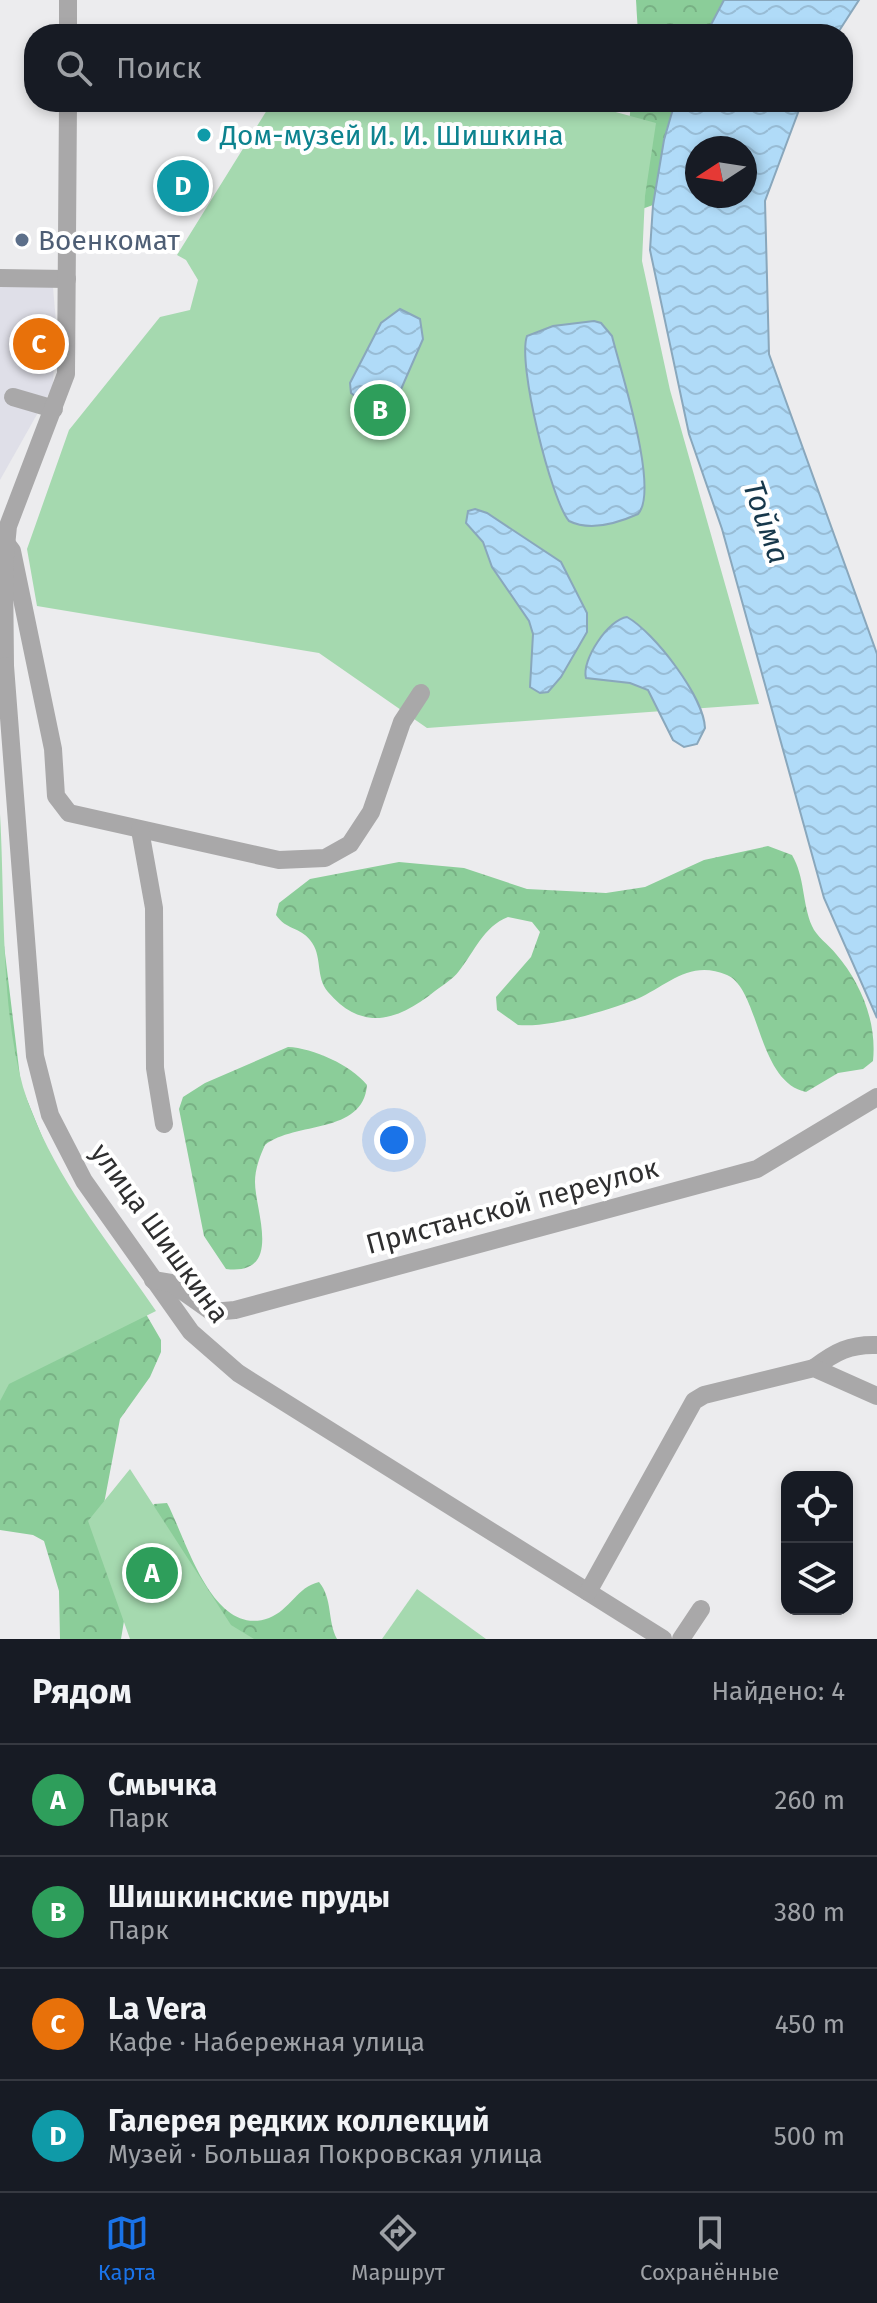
<!DOCTYPE html>
<html lang="ru">
<head>
<meta charset="utf-8">
<style>
	:root { --surface:#171b24; --page:#242831; --text:#f1f3f6; --muted:#9ea1a6; --line:#363941; --accent:#1a73e8 }
	body { margin:0; font-family:"Fira Sans",sans-serif; background:var(--page); color:var(--text) }
	.controls { position:absolute; right:24px; bottom:24px; display:grid; overflow:hidden; border-radius:16px; box-shadow:0 4px 12px #0003 }
	.controls button { width:72px; height:72px; display:grid; place-items:center; padding:0; border:0; border-bottom:2px solid var(--line); background:var(--surface); color:var(--text); font:40px sans-serif }
	.compass { position:absolute; left:685px; top:136px; width:72px; height:72px; border-radius:50%; background:var(--surface); box-shadow:0 4px 12px #0003; rotate:258deg }
	.you { position:absolute; left:394px; top:1140px; width:28px; height:28px; margin:-20px; border:6px solid #fff; border-radius:50%; background:#1a73e8; box-shadow:0 0 0 12px #1a73e833 }
	.badge { display:grid; place-items:center; width:52px; height:52px; border-radius:50%; background:var(--accent); color:#fff; font-size:26px; font-weight:700 }
	.pin { position:absolute; translate:-50% -50%; border:4px solid #fff; box-shadow:0 2px 8px #0006 }
	.list { margin:0; padding:0; list-style:none }
	h2 { display:flex; justify-content:space-between; align-items:center; height:104px; margin:0; padding:0 32px; font-size:34px }
	h2 small { font-size:26px; font-weight:400; color:var(--muted) }
	.list li { display:grid; grid-template-columns:52px 1fr auto; gap:24px; align-items:center; box-sizing:border-box; height:112px; padding:0 32px; border-top:2px solid var(--line) }
	.list b { display:block; font-size:30px; white-space:nowrap }
	.list p { margin:0; font-size:26px; white-space:nowrap; color:var(--muted) }
	.list em { font-size:26px; font-style:normal; color:var(--muted) }
	.icon { flex:none; width:44px; height:44px; fill:none; stroke:currentColor; stroke-width:2; stroke-linecap:round; stroke-linejoin:round }
	.map { position:relative; flex:none; width:877px; height:1639px; overflow:hidden }
	.search { position:absolute; background:var(--surface); box-shadow:0 4px 12px #0003; left:24px; right:24px; top:24px; height:88px; display:flex; align-items:center; gap:20px; box-sizing:border-box; padding:0 28px; border-radius:32px; color:var(--muted); font-size:30px }
	.sheet { height:552px; background:var(--surface) }
	nav { display:flex; justify-content:space-around; align-items:center; box-sizing:border-box; height:112px; border-top:2px solid var(--line); background:var(--surface); font-size:22px; color:var(--muted) }
	nav a { display:grid; justify-items:center; gap:4px }
	nav .on { color:var(--accent) }
	.map>svg:first-child { display:block }
	.built { fill:#dfdfe8 }
	.forest { fill:url(#forest-crowns) }
	.green { fill:#a5d9af }
	.water { fill:url(#water-waves); stroke:#89a7bc; stroke-width:2; fill-rule:evenodd }
	.lines { fill:none; stroke-linecap:round; stroke-linejoin:round }
	.minor { stroke:#a9a8a9; stroke-width:18 }
	.culture-dot { fill:#0f9aa8; stroke:#fff; stroke-width:3 }
	.service-dot { fill:#5c6f8a; stroke:#fff; stroke-width:3 }
	.labels { text-anchor:middle; dominant-baseline:central; stroke-width:8; stroke-linejoin:round; paint-order:stroke }
	.culture-label { font-size:28px; fill:#0d838f; stroke:#fff; text-anchor:start }
	.service-label { font-size:28px; fill:#4e5e75; stroke:#fff; text-anchor:start }
	.street-label { font-size:28px; fill:#2f2f30; stroke:#fff }
	.water-label { font-size:30px; font-style:italic; fill:#17384b; stroke:#fff }
</style>
</head>
<body>
<div class="map">
<svg width="877" height="1639" viewBox="0 0 877 1639">
	<defs>
		<pattern id="forest-crowns" width="20" height="18" patternUnits="userSpaceOnUse" patternTransform="scale(2)"><rect width="20" height="18" fill="#8bcd99"/><path d="M2 6a3 3 0 1 1 6 0M12 15a3 3 0 1 1 6 0" fill="none" stroke="#78b084"/></pattern>
		<pattern id="water-waves" width="16" height="10" patternUnits="userSpaceOnUse" patternTransform="scale(2)"><rect width="16" height="10" fill="#b0dbf8"/><path d="M0 5q4-4 8 0t8 0" fill="none" stroke="#98bcd5"/></pattern>
	</defs>
	<rect width="100%" height="100%" fill="#ececee"/>
	<polygon class="built" points="0,286 53,287 56,322 53,386 0,480"/>
	<g class="forest">
		<polygon points="636,0 724,0 706,34 638,34"/>
		<polygon points="631,102 675,102 664,140 653,205 642,209 624,181"/>
		<path d="M768 846 792 855C805 877 802 903 812 926 816 936 829 945 836 954 861 983 877 1022 873 1061L863 1069 838 1073 806 1092C757 1082 760 989 727 975 690 959 668 985 637 999 607 1011 549 1028 518 1025L497 1010 496 997 531 957 540 932 532 922 508 917C483 927 475 951 459 971 453 979 443 985 435 991 399 1020 363 1033 328 992 315 977 323 955 310 940 300 927 286 930 276 915L279 903 310 879 399 862 464 868 527 889 606 893 645 887 704 860Z"/>
		<polygon points="0,876 3,937 21,1085 63,1188 103,1240 161,1340 161,1352 150,1377 120,1419 103,1509 124,1621 121,1639 60,1639 59,1591 44,1541 33,1535 0,1530"/>
		<path d="M288 1047C313 1048 351 1065 367 1085 363 1135 295 1121 265 1145 260 1156 255 1169 255 1182 255 1211 284 1276 226 1269L204 1236 179 1109 183 1097 205 1083Z"/>
		<path d="M167 1503C186 1538 212 1639 269 1618 290 1610 297 1587 319 1582 333 1599 327 1620 337 1639H176L147 1518 154 1504Z"/>
	</g>
	<g class="green">
		<polygon points="272,102 579,102 656,123 645,196 642,261 670,390 759,704 427,728 319,653 37,606 27,549 69,430 160,317 190,310 198,280 186,260 177,255"/>
		<path d="M0 814C5 899 0 1005 23 1087 48 1170 108 1241 156 1311L9 1384 0 1401Z"/>
		<polygon points="130,1469 231,1625 254,1639 130,1639 88,1521"/>
		<polygon points="417,1589 486,1639 382,1639"/>
	</g>
	<g class="water">
		<polygon points="724,0 859,0 837,34 706,34"/>
		<path d="M675 102H802L765 201 769 354 877 654V1018L824 898 722 529 689 434 650 250 653 205 664 140ZM745 148V196H697V148Z"/>
		<path d="M400 309 420 319 423 339 395 403C379 415 365 404 351 393L350 383 381 323Z"/>
		<path d="M594 321 601 323 612 336C620 369 660 490 638 514 618 523 591 532 569 521 551 500 517 363 527 336L553 326Z"/>
		<polygon points="475,509 487,513 561,562 587,613 587,632 561,677 548,692 540,693 530,687 533,634 529,621 492,567 483,542 466,523 468,511"/>
		<path d="M627 617C654 632 704 697 705 728L697 744 684 747 673 740 648 690 630 683 586 678C581 660 609 619 627 617Z"/>
	</g>
	<g class="lines">
		<g class="minor">
			<polyline points="68,0 68,34"/>
			<polyline points="0,278 67,279"/>
			<polyline points="13,397 54,409"/>
			<polyline points="6,543 12,551 53,749 56,796 69,813 279,860 325,858 350,844 371,812 402,722 421,693"/>
			<polyline points="0,666 5,666 4,567 8,526 66,374 68,102"/>
			<polyline points="5,666 35,1056 50,1115 84,1181 191,1332 238,1373 663,1639"/>
			<polyline points="140,830 154,908 155,1068 164,1124"/>
			<polyline points="153,1280 171,1283 212,1312 235,1310 757,1169 877,1097"/>
			<path d="M814 1368C835 1352 850 1344 877 1345"/>
			<polyline points="588,1592 694,1401 704,1395 814,1368 877,1396"/>
			<polyline points="681,1639 701,1609"/>
		</g>
	</g>
	<circle class="culture-dot" cx="204" cy="135" r="8"/>
	<circle class="service-dot" cx="22" cy="240" r="8"/>
	<g class="labels">
		<g class="culture-label">
			<text x="220" y="135">Дом-музей И. И. Шишкина</text>
		</g>
		<g class="service-label">
			<text x="38" y="240">Военкомат</text>
		</g>
		<g class="street-label">
			<text transform="translate(512 1206) rotate(-15)">Пристанской переулок</text>
			<text transform="translate(160 1233) rotate(54)">улица Шишкина</text>
		</g>
		<g class="water-label">
			<text transform="translate(766 522) rotate(71)">Тойма</text>
		</g>
	</g>
</svg>
<div class="controls">
<button><svg class="icon" aria-label="locate" viewBox="0 0 24 24"><circle cx="12" cy="12" r="6"/><path d="M12 2v4M12 18v4M2 12h4M18 12h4"/></svg></button>
<button><svg class="icon" aria-label="layers" viewBox="0 0 24 24"><path d="M12 4l9 5-9 5-9-5zM3 14l9 5 9-5"/></svg></button>
</div>
<svg class="compass" viewBox="-18 -18 36 36"><path d="M0-13l5 13h-10z" fill="#e53935"/><path d="M0 13l5-13h-10z" fill="#9ea1a6"/></svg>
<div class="you"></div>
<div class="pin badge" style="left:152px;top:1573px;background:#2e9e5b">A</div>
<div class="pin badge" style="left:380px;top:410px;background:#2e9e5b">B</div>
<div class="pin badge" style="left:39px;top:344px;background:#e8710a">C</div>
<div class="pin badge" style="left:183px;top:186px;background:#0f9aa8">D</div>
<div class="search"><svg class="icon" aria-label="search" viewBox="0 0 24 24"><circle cx="10" cy="10" r="6"/><path d="M15 15l6 6"/></svg>Поиск</div>
</div>
<section class="sheet">
<h2>Рядом<small>Найдено: 4</small></h2>
<ul class="list">
<li><span class="badge" style="background:#2e9e5b">A</span><div><b>Смычка</b><p>Парк</p></div><em>260 m</em></li>
<li><span class="badge" style="background:#2e9e5b">B</span><div><b>Шишкинские пруды</b><p>Парк</p></div><em>380 m</em></li>
<li><span class="badge" style="background:#e8710a">C</span><div><b>La Vera</b><p>Кафе · Набережная улица</p></div><em>450 m</em></li>
<li><span class="badge" style="background:#0f9aa8">D</span><div><b>Галерея редких коллекций</b><p>Музей · Большая Покровская улица</p></div><em>500 m</em></li>
</ul>
</section>
<nav>
<a class="on"><svg class="icon" aria-label="map" viewBox="0 0 24 24"><path d="M3 6l6-2 6 2 6-2v14l-6 2-6-2-6 2zM9 4v14M15 6v14"/></svg>Карта</a>
<a><svg class="icon" aria-label="directions" viewBox="0 0 24 24"><path d="M12 3l9 9-9 9-9-9zM9 14v-3h6M13 9l2 2-2 2"/></svg>Маршрут</a>
<a><svg class="icon" aria-label="saved" viewBox="0 0 24 24"><path d="M7 4h10v16l-5-4-5 4z"/></svg>Сохранённые</a>
</nav>
</body>
</html>
